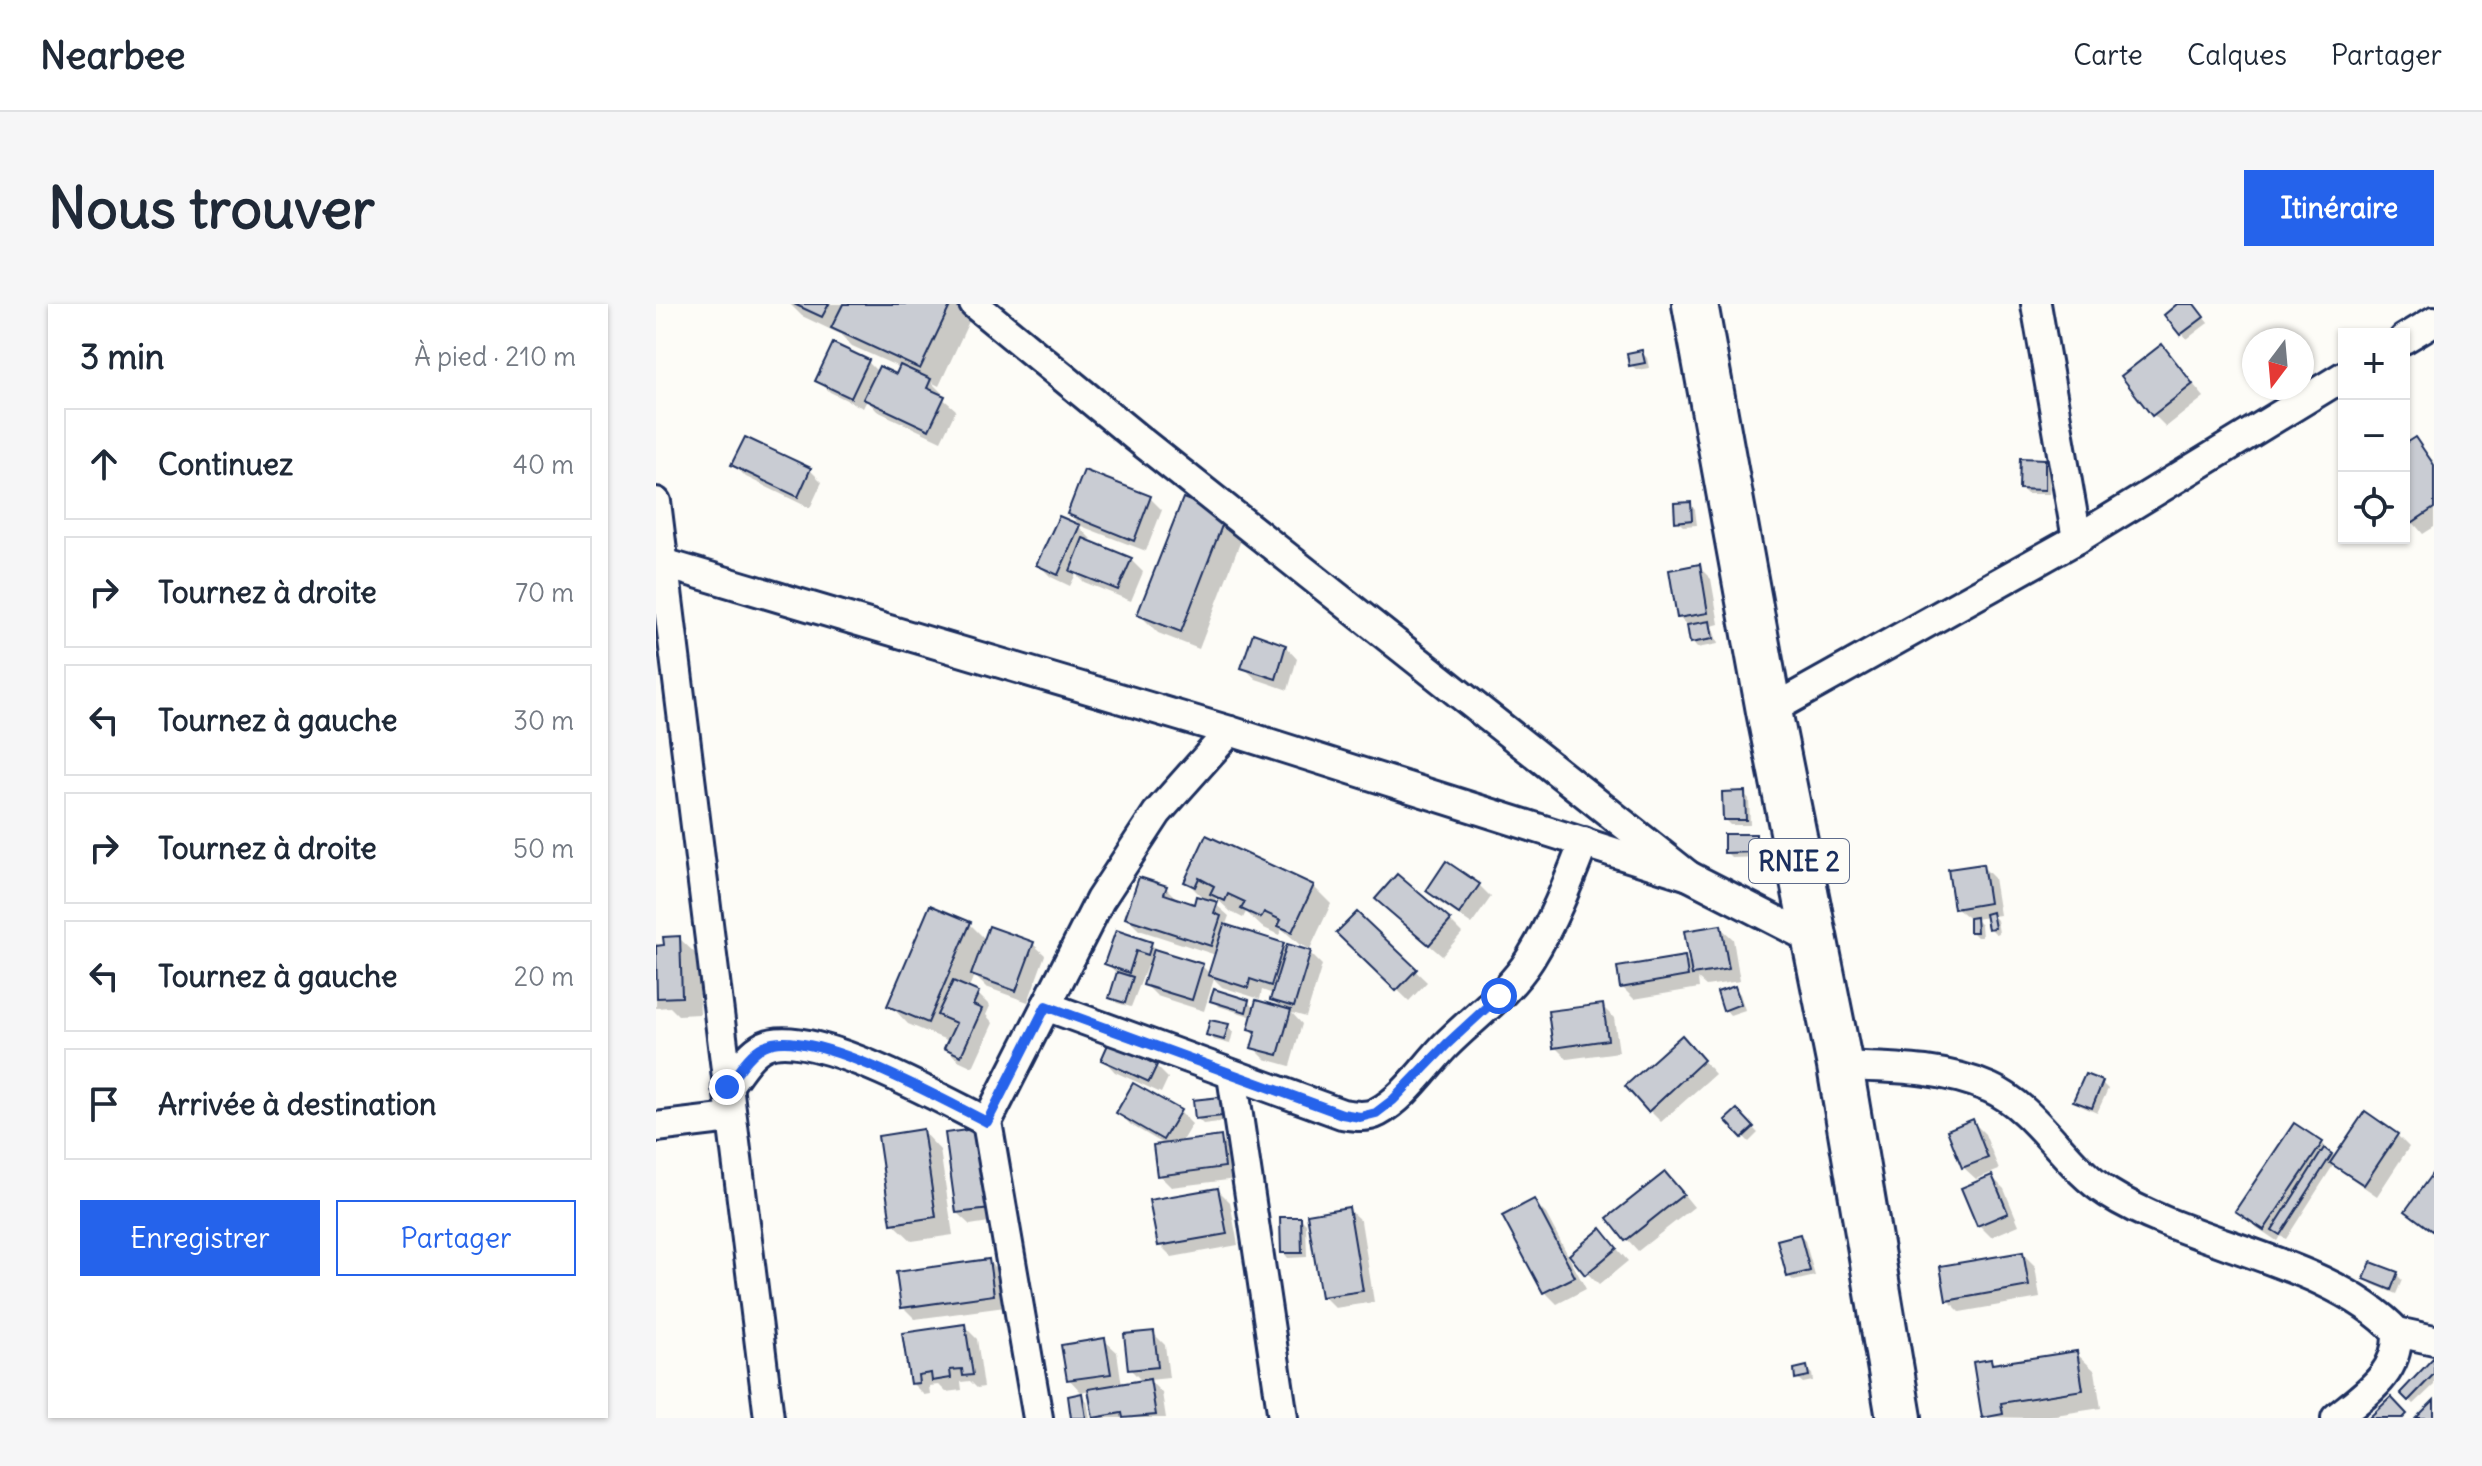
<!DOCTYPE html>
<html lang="fr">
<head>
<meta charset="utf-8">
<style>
	:root { --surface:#fff; --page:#f6f6f7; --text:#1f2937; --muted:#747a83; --line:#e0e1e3; --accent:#2563eb }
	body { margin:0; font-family:Delius,sans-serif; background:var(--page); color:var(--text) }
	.controls { position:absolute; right:24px; top:24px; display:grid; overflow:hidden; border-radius:0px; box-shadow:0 2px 6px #0004 }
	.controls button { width:72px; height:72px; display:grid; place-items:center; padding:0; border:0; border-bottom:2px solid var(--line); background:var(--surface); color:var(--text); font:40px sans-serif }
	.compass { position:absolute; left:1586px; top:24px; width:72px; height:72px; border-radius:50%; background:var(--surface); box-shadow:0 2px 6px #0004; rotate:196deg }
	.stop { position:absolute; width:24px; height:24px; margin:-18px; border:6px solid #2563eb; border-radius:50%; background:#fff }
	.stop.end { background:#2563eb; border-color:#fff; box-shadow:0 2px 8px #0008 }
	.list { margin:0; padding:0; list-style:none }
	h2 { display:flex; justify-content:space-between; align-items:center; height:104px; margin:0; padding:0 32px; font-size:34px }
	h2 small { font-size:26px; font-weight:400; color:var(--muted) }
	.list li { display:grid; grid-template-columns:52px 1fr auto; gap:24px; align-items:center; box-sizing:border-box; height:112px; margin:0 16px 16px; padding:0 16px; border:2px solid var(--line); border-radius:0px }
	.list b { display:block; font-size:30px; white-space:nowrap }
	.list em { font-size:26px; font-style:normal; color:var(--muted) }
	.actions { display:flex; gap:16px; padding:24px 32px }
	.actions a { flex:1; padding:18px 0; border:2px solid var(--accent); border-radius:0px; text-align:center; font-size:28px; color:var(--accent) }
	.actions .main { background:var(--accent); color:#fff }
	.icon { flex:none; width:44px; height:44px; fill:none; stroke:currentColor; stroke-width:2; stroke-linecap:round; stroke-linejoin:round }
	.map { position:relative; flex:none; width:1778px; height:1114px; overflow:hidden; border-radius:0px }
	header { display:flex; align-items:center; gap:48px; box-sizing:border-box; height:112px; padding:0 40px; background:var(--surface); border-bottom:2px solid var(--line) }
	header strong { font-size:38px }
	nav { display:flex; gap:44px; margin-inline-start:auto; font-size:28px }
	.intro { display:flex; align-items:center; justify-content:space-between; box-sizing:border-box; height:192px; padding:0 48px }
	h1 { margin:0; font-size:56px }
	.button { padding:20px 36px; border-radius:0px; background:var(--accent); color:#fff; font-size:28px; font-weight:700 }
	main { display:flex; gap:48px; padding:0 48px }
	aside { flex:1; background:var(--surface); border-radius:0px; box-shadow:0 2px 6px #0004 }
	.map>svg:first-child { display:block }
	.shadow { fill:#0003 }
	.building { fill:#c9ccd3; stroke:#1b2f5e; stroke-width:2 }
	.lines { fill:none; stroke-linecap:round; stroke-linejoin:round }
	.minor-casing { stroke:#1b2f5e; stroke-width:34 }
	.trunk-casing { stroke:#1b2f5e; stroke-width:50 }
	.minor { stroke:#fdfcf7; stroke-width:28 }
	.trunk { stroke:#fdfcf7; stroke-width:44 }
	.route { stroke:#2563eb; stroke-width:10 }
	.labels { text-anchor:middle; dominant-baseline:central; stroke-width:6; stroke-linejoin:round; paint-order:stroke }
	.shield { fill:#fdfcf7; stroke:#5f6c8c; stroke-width:2 }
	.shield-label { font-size:26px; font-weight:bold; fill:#1b2f5e }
</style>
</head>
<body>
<header>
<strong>Nearbee</strong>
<nav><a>Carte</a><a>Calques</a><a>Partager</a></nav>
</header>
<div class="intro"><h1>Nous trouver</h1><a class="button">Itinéraire</a></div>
<main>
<aside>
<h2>3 min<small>À pied · 210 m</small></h2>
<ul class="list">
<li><svg class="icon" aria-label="ahead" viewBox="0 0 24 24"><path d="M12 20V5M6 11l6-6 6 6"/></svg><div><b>Continuez</b></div><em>40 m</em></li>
<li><svg class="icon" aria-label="right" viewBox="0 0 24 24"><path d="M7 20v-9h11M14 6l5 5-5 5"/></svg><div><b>Tournez à droite</b></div><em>70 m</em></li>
<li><svg class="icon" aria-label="left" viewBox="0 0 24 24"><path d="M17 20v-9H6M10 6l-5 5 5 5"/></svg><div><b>Tournez à gauche</b></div><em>30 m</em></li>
<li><svg class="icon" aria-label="right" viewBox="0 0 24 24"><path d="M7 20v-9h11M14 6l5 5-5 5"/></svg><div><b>Tournez à droite</b></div><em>50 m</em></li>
<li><svg class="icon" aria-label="left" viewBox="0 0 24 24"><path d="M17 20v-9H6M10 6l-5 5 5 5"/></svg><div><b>Tournez à gauche</b></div><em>20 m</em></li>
<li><svg class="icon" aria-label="arrive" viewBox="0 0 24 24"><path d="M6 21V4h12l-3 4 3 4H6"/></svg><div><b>Arrivée à destination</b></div></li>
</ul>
<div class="actions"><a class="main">Enregistrer</a><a>Partager</a></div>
</aside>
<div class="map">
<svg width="1778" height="1114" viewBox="0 0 1778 1114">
	<rect width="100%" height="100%" fill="#fdfcf7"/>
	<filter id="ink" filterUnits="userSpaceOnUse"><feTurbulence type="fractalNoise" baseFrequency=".0125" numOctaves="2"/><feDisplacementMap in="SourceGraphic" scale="16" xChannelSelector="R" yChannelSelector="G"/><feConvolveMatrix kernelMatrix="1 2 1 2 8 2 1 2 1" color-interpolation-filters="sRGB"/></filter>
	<g filter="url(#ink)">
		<g class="shadow">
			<polygon points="134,0 302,0 315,13 283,82 275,78 286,89 284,92 300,106 285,137 221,107 211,96 207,104 174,88 162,76 212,58 222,68 241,72 245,64 196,42 184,30 146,12"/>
			<polygon points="1525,0 1537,0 1552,19 1531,35 1511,11"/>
			<polygon points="1506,43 1548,93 1510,123 1498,111"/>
			<polygon points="985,48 991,54 993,64 981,66 975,61"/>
			<polygon points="1759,135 1778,158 1778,223 1767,230 1748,208 1748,142"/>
			<polygon points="1388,157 1394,162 1393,190 1371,190 1365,184"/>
			<polygon points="78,161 154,166 166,178 154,204 90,173"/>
			<polygon points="494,194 506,206 490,247 425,222 413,210"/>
			<polygon points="528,197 587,231 543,345 502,329 484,311"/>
			<polygon points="1034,200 1039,206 1041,221 1027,222 1021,217"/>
			<polygon points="404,214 423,223 435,235 433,239 475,256 487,268 475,297 428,278 420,270 414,282 395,273 383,261"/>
			<polygon points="1043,263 1055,275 1063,320 1056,322 1062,340 1041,344 1036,338 1033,324 1023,313"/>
			<polygon points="629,342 641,355 632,386 600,375 587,363"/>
			<polygon points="1088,489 1093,495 1094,521 1074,521 1069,516"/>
			<polygon points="1099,532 1105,537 1105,553 1076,554 1070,548"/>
			<polygon points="551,533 657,582 675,600 654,645 643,640 626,625 623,631 606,623 590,608 587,614 575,608 560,594 558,599 573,612 570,620 574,624 627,641 631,645 654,649 666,661 650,713 636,709 646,720 634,762 609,755 597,743 600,731 594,724 597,713 562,702 557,697 592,698 599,705 626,706 616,695 617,690 606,686 604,695 566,683 558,675 548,707 501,692 489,680 495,663 491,662 475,703 461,699 455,693 462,671 451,659 495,640 504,649 546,662 554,670 560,651 483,626 471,614 510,584 523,597 540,602 549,596 531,578"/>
			<polygon points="1326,562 1338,574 1344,611 1337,612 1341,616 1343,629 1340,630 1334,624 1332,613 1319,615 1325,621 1326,633 1321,633 1315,627 1315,616 1300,604"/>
			<polygon points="823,581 835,593 816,620 784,599 772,587"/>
			<polygon points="734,607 794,617 806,629 786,652"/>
			<polygon points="701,611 771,678 753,697 683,629"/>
			<polygon points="314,620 330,636 376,639 389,651 372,698 330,683 318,671 312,686 322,690 334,702 330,711 337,719 317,763 302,756 290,744 293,737 252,720 234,701"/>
			<polygon points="1064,623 1077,635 1084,677 1050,682 1042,675 1043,684 978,695 966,683 1028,654 1036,662"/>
			<polygon points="23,634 42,652 44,710 22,711 14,703 0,704 0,639 5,644"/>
			<polygon points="1079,685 1084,690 1089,706 1074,711 1069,705"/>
			<polygon points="946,702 958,714 963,748 911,755 899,743"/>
			<polygon points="572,722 577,728 574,740 558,736 553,730"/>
			<polygon points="1038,746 1059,770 1005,818 993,806"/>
			<polygon points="447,755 500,762 512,774 505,789 459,768"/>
			<polygon points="1430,772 1446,779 1452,785 1441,809 1425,802 1419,796"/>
			<polygon points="563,795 569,800 571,817 547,820 541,814"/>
			<polygon points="524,808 536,820 524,840 564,835 576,847 580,875 515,883 503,871 511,842 475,821 463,809"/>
			<polygon points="1081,808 1102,829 1093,838 1072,816"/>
			<polygon points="1317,818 1329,830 1343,866 1320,875 1307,863"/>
			<polygon points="324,826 346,916 314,921 301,909"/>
			<polygon points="266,827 284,846 297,931 256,937 237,919"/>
			<polygon points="1741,831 1753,843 1721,892 1689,870 1678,860 1630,935 1624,932 1621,937 1594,919 1582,907 1666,839 1680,854"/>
			<polygon points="1336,873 1348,885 1363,921 1335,933 1323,921"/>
			<polygon points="1021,882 1038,903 982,947 971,935"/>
			<polygon points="562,886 574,898 582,941 516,953 504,941"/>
			<polygon points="878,898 890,910 930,985 901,1000 889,988"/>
			<polygon points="692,905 705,917 718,998 679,1004 667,992"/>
			<polygon points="645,915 650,920 651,953 632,954 627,948"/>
			<polygon points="945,927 972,957 943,981 931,969"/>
			<polygon points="1144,932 1149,937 1159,972 1138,977 1132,972"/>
			<polygon points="1367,950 1379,962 1384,994 1304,1008 1292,996"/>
			<polygon points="332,957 344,969 349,1003 259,1015 247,1003"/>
			<polygon points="1740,970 1746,976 1740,990 1716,980 1710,974"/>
			<polygon points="309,1023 321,1035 328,1083 321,1084 314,1077 305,1078 306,1086 290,1088 283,1081 273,1082 274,1090 268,1091 256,1079 248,1031"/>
			<polygon points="497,1029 509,1041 513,1074 493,1076 506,1089 510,1114 440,1114 434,1086 425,1088 413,1075 448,1036 461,1048 466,1082 487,1078 474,1065"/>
			<polygon points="1420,1049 1439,1067 1445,1104 1380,1114 1328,1113 1335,1057 1339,1061"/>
			<polygon points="1778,1056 1778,1081 1758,1100 1746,1089"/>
			<polygon points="1150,1065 1156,1070 1157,1077 1147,1079 1141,1074"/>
			<polygon points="425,1091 431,1097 434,1114 417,1114"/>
		</g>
		<g class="building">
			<polygon points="138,0 173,0 166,13"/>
			<polygon points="187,0 295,0 264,65 175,24"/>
			<polygon points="1521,0 1538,0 1548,13 1524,31 1508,11"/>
			<polygon points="177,39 213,56 195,94 159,77"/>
			<polygon points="1506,40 1537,80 1496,112 1465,72"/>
			<polygon points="986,46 989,59 973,62 971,49"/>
			<polygon points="244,61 275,75 271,84 289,92 273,126 207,95 223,62 240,70"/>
			<polygon points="89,133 155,164 142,193 75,161"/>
			<polygon points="1759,133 1778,161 1778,204 1754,220 1748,211 1748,140"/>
			<polygon points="1364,154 1389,155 1389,186 1363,185"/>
			<polygon points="428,166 495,192 478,237 411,210"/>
			<polygon points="527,194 570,211 525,328 481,311"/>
			<polygon points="1035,198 1036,216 1019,218 1018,199"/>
			<polygon points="403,212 424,221 402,271 380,261"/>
			<polygon points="427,234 476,254 462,286 414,267"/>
			<polygon points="1044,260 1052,309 1021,314 1013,266"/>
			<polygon points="1054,317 1057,335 1034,339 1031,321"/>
			<polygon points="597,329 630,341 620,375 585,364"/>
			<polygon points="1089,487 1090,516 1067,516 1066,488"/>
			<polygon points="1068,530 1100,530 1100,548 1068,549"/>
			<polygon points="550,531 658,581 636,628 622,622 625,616 608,608 605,614 585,605 589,598 572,590 569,597 554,590 558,582 543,574 539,583 528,578"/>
			<polygon points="790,557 824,580 803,610 770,587"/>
			<polygon points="1327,560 1333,599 1298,605 1292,565"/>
			<polygon points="741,570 795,616 773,641 719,595"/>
			<polygon points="483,573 511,582 508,590 538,600 540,592 562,598 558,609 565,612 555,642 469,614"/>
			<polygon points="274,601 315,618 272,719 231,702"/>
			<polygon points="701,608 761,665 740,687 680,629"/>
			<polygon points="1336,608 1339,624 1332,625 1329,610"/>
			<polygon points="1320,613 1321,628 1313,628 1313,614"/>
			<polygon points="568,620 628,639 615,682 594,675 592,684 552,671"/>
			<polygon points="1065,621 1073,665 1036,671 1028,627"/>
			<polygon points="333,622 378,638 360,687 315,671"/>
			<polygon points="460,626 496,638 492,651 480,647 473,669 448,660"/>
			<polygon points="24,632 26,693 1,694 0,642 8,641 7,633"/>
			<polygon points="631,640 655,647 638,703 614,696"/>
			<polygon points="498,645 547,660 536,696 487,681"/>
			<polygon points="1029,652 1032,672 964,684 961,663"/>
			<polygon points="461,668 477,673 469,699 453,694"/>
			<polygon points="297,677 323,688 317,701 326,705 305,752 288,744 300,719 281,711"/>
			<polygon points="1079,682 1085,700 1067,707 1061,688"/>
			<polygon points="558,685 593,696 590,708 554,697"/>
			<polygon points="600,696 635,706 622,751 595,744 600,727 592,725"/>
			<polygon points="947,700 952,736 897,744 892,707"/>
			<polygon points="554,716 573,720 568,736 550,731"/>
			<polygon points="1026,731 1048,756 992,808 969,782"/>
			<polygon points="453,738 501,761 493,778 445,756"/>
			<polygon points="1429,770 1447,777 1436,804 1417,797"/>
			<polygon points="477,779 525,806 507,836 460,809"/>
			<polygon points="564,793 566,812 539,815 537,796"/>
			<polygon points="1081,805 1098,823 1086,834 1069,816"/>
			<polygon points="1709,807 1742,830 1708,881 1674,859"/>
			<polygon points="1317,815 1332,854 1306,864 1291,826"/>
			<polygon points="1638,819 1667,838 1608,926 1579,907"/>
			<polygon points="325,824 335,905 300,909 289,829"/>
			<polygon points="267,825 280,913 235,920 222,832"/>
			<polygon points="565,832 569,863 501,872 497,841"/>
			<polygon points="1668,844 1676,850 1624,931 1616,926"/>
			<polygon points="1778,867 1778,924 1776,927 1749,907"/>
			<polygon points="1009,868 1028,890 969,937 951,914"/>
			<polygon points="1336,871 1352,909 1321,922 1305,884"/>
			<polygon points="562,884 571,930 502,942 493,896"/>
			<polygon points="878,895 919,973 887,989 846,912"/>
			<polygon points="693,903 707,987 665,993 651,910"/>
			<polygon points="624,913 645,913 646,949 625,949"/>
			<polygon points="945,924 961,944 929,971 913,951"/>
			<polygon points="1144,930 1154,967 1131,973 1121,936"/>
			<polygon points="1367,948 1373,982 1290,997 1284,962"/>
			<polygon points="333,955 338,991 245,1004 240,968"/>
			<polygon points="1715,958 1742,968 1735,986 1708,975"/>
			<polygon points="309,1020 317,1071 307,1072 306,1065 294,1066 295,1074 276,1077 275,1069 262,1071 263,1079 254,1080 246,1029"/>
			<polygon points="498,1027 502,1063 472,1066 468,1030"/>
			<polygon points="449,1034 455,1070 411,1076 405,1041"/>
			<polygon points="1421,1047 1427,1086 1345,1099 1347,1110 1326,1114 1317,1058 1335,1055 1336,1060"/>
			<polygon points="1778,1053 1778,1070 1752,1097 1744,1089"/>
			<polygon points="1151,1062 1153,1072 1139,1075 1138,1065"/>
			<polygon points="494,1075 500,1111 467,1114 466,1109 437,1114 432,1085"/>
			<polygon points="426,1089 430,1114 415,1114 412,1092"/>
			<polygon points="1735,1093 1751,1110 1747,1114 1713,1114"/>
			<polygon points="1778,1096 1778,1114 1760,1114"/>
		</g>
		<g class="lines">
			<g class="minor-casing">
				<g id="minor">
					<polyline points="318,0 481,134 1033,572 1158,636"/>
					<polyline points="1380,0 1421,235"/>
					<polyline points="1748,35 1778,17"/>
					<polyline points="0,198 113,1114"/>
					<polyline points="0,257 574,427 1033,572"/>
					<polyline points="1113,407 1421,235 1688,72"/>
					<path d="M390 702 686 810C699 812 711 814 722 808 748 794 768 764 788 743 816 714 852 690 874 655 897 618 912 579 928 538"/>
					<path d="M1184 762C1235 764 1286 763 1334 784 1380 804 1409 862 1452 889 1536 942 1673 956 1741 1028 1743 1070 1709 1090 1680 1114"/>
					<polyline points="576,771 627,1114"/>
					<path d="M71 783C82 769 92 750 108 742 152 720 287 796 331 818"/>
					<polyline points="0,823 75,814"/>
					<polyline points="1741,1028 1778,1036"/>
					<polyline points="382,1114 331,818 444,596 501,509 574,427"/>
				</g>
			</g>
			<g class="trunk-casing">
				<polyline id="trunk" points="1039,0 1113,407 1184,762 1243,1114"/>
			</g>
			<use href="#minor" class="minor"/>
			<use href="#trunk" class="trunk"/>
		</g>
	</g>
	<g class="lines" filter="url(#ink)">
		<path class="route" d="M71 783C82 769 92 750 108 742 152 720 287 796 331 818L390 702 686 810 704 813 720 809 737 796 791 740 843 692"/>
	</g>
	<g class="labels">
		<rect class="shield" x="1093" y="535" width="100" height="44" rx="6"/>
		<g class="shield-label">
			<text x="1143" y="557">RNIE 2</text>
		</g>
	</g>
</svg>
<div class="controls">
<button>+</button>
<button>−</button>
<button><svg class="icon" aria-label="locate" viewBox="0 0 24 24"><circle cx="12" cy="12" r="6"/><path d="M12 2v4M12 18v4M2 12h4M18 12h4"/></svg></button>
</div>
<svg class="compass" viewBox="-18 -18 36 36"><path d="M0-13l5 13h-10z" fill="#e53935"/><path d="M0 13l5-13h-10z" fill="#747a83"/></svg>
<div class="stop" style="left:843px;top:692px"></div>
<div class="stop end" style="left:71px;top:783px"></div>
</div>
</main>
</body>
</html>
